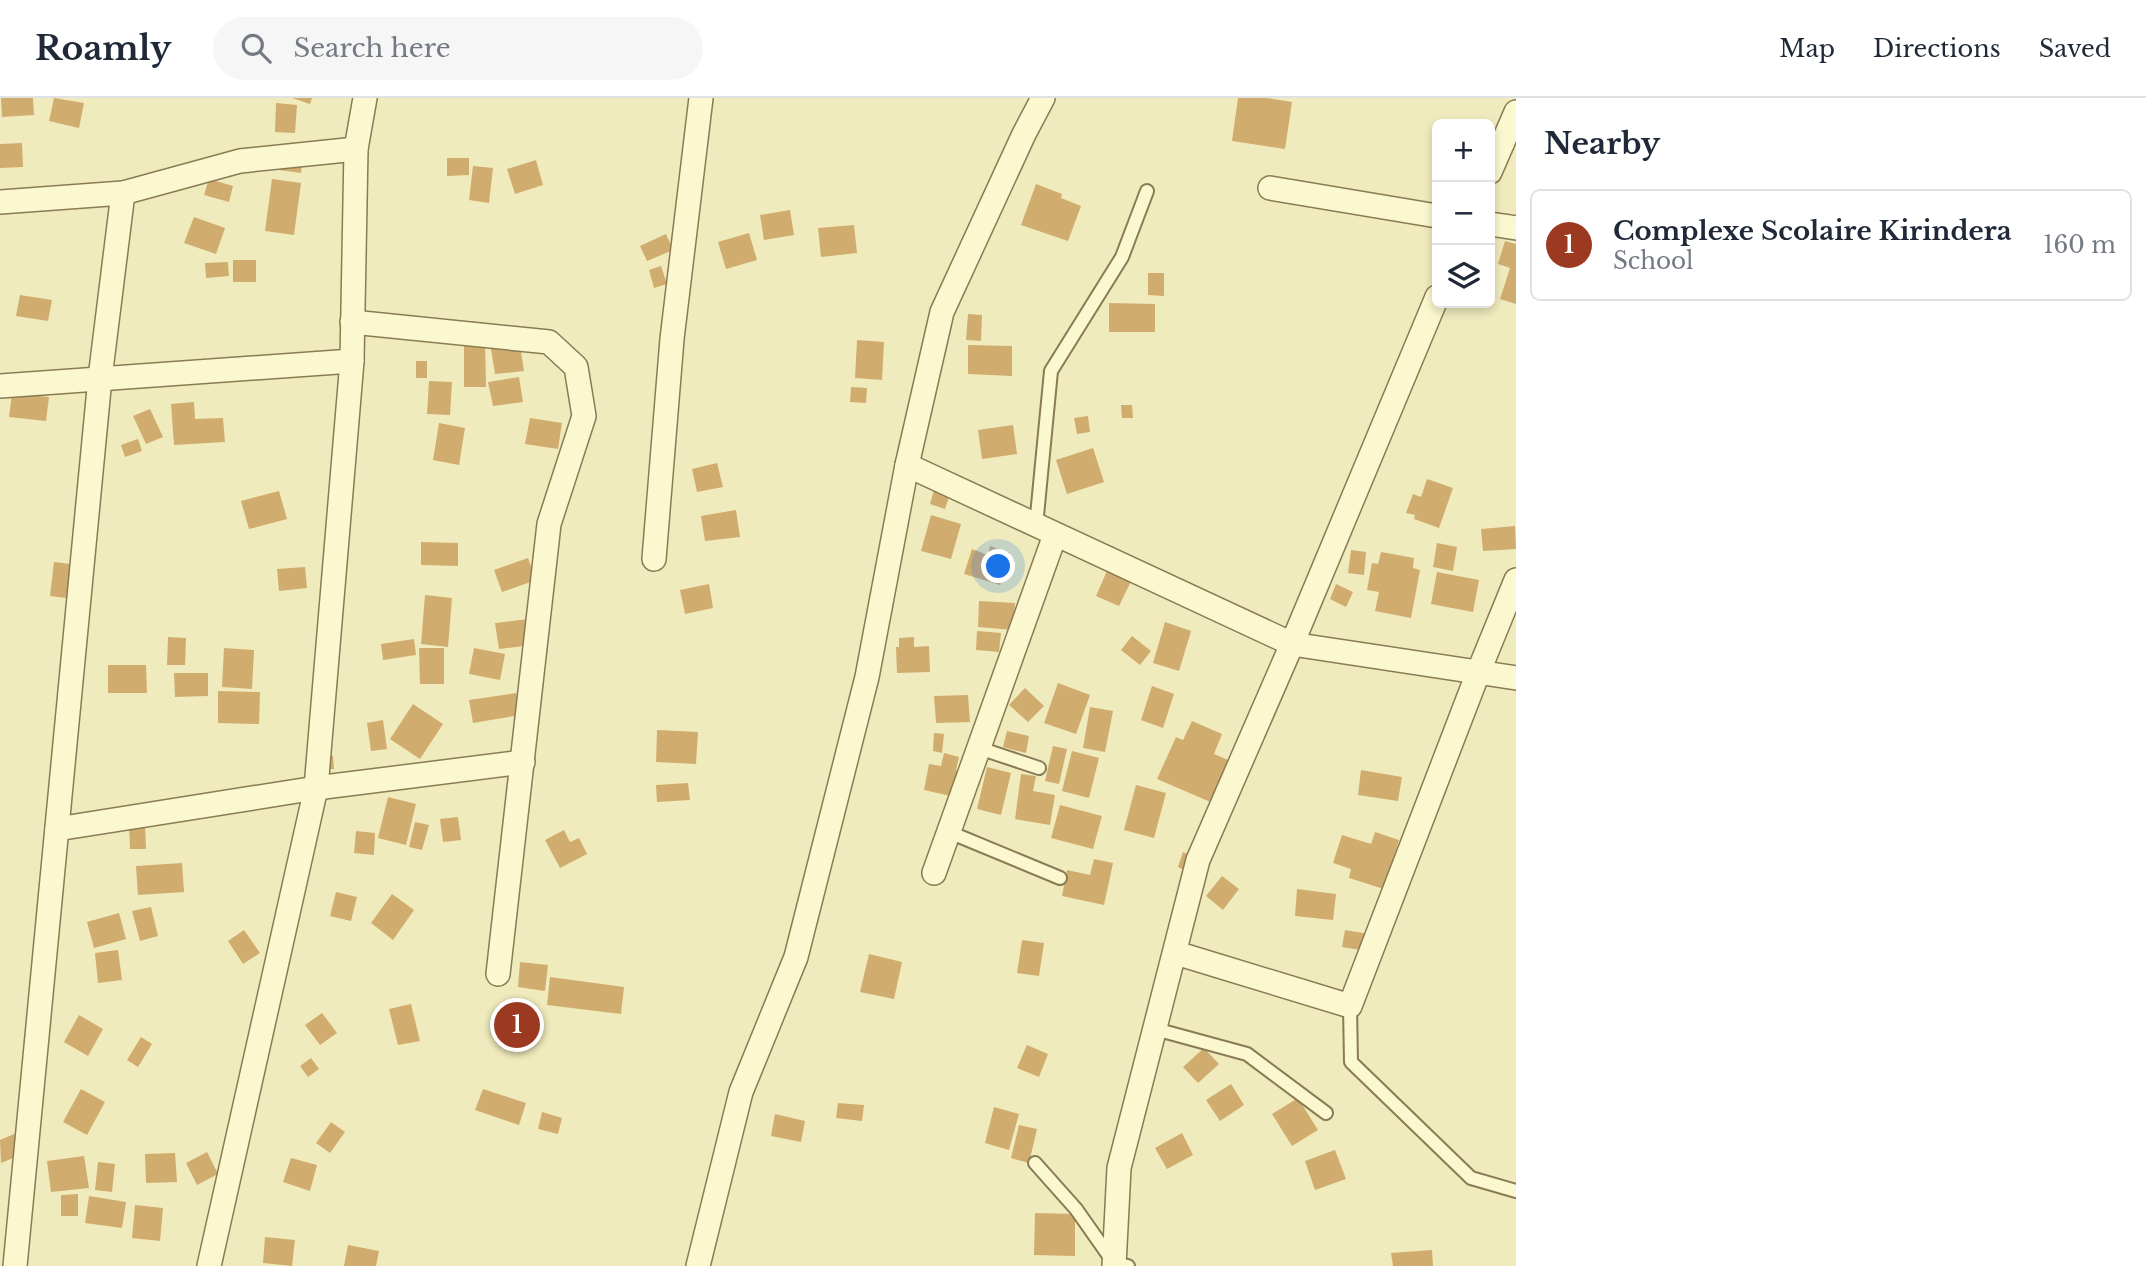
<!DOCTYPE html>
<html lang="en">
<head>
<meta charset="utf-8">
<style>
	:root { --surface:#fff; --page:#f6f6f7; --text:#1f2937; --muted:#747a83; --line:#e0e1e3; --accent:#9b3921 }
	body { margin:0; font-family:"Libre Baskerville",serif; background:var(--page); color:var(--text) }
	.controls { position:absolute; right:21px; top:21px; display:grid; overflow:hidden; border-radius:10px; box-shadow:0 4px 10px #0003 }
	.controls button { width:63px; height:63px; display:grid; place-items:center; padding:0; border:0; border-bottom:2px solid var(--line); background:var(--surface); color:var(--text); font:35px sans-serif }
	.you { position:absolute; left:999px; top:469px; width:24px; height:24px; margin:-18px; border:5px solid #fff; border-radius:50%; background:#1a73e8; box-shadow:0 0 0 10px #1a73e833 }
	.badge { display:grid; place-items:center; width:46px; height:46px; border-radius:50%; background:var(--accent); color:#fff; font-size:23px; font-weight:700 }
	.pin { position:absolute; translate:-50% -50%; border:4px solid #fff; box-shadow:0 2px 7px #0006 }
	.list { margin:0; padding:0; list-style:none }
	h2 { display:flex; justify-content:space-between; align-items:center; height:91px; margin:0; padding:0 28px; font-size:30px }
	h2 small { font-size:23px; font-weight:400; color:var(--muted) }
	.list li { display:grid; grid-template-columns:46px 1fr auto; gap:21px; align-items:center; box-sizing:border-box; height:112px; margin:0 14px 14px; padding:0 14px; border:2px solid var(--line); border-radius:10px }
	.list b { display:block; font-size:26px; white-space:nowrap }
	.list p { margin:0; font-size:23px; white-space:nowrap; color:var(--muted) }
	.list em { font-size:23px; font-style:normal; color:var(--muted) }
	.icon { flex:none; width:38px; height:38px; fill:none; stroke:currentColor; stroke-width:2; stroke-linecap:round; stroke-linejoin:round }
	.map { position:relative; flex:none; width:1516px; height:1168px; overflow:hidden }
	header { display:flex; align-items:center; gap:42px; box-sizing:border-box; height:98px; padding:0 35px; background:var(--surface); border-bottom:2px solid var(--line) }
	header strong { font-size:33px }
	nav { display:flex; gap:38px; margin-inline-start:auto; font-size:24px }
	.search { width:490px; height:63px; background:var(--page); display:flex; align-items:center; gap:18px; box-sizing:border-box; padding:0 24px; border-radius:38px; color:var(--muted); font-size:26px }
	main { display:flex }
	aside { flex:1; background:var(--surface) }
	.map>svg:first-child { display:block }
	.building { fill:#d1ac6f }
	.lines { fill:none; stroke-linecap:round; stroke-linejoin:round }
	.lane-casing { stroke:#897b54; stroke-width:16 }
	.street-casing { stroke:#897b54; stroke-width:26 }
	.lane { stroke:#fbf7cf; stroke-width:12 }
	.street { stroke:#fbf7cf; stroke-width:23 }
</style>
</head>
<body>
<header>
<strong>Roamly</strong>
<div class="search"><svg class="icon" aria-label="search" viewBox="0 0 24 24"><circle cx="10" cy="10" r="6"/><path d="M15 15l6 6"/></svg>Search here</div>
<nav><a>Map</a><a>Directions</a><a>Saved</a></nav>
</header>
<main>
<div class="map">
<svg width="1516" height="1168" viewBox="0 0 1516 1168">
	<rect width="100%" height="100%" fill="#f0ebbc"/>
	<g class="building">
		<polygon points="1,0 33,0 34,17 2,19"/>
		<polygon points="54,0 84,5 79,30 49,23"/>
		<polygon points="292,0 312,0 310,6"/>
		<polygon points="1238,0 1267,0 1292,4 1285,51 1232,43"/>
		<polygon points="276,5 297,7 295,35 275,34"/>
		<polygon points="22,45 23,69 0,70 0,46"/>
		<polygon points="447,60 469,60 469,77 447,78"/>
		<polygon points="280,61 302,64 301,75 279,72"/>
		<polygon points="536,62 543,87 515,96 507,71"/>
		<polygon points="473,68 493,70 489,105 469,102"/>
		<polygon points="209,81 233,88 229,104 204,97"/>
		<polygon points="272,81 301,85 294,137 265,133"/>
		<polygon points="1036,86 1062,96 1061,100 1081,108 1068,143 1021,127"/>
		<polygon points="790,112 794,137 764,142 760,117"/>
		<polygon points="194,119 225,130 216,156 184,145"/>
		<polygon points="854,127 857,155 821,159 818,130"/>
		<polygon points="749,135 757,162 726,171 718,144"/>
		<polygon points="666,136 673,152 647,163 640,148"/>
		<polygon points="1505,143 1516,146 1516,206 1500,201 1510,170 1498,166"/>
		<rect x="233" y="162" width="23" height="22"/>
		<polygon points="228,164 229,178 206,180 205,165"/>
		<polygon points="661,168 667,186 654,190 649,172"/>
		<polygon points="1148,175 1164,175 1164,198 1148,197"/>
		<polygon points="20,197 52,202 48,223 16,218"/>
		<polygon points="1109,205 1155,206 1155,234 1109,234"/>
		<polygon points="968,216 982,217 981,243 966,242"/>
		<polygon points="519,241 524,273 495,276 490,245"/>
		<polygon points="857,242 884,244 882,282 855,280"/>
		<polygon points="464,247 485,247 486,289 464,289"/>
		<polygon points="968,247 1012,248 1012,278 968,276"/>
		<rect x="416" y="263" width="11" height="17"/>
		<polygon points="519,279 523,304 493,308 488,284"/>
		<polygon points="429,283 452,284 450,317 427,316"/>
		<polygon points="851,289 867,290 866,305 850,304"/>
		<polygon points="12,295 49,299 46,323 9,319"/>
		<polygon points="194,304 195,321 223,320 225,344 174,347 171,306"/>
		<polygon points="1121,307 1132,307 1133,320 1122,320"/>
		<polygon points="150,311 163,339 146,346 133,318"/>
		<polygon points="1088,318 1090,334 1077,336 1074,320"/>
		<polygon points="530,320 562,325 558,351 525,346"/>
		<polygon points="439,325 465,330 459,367 433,362"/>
		<polygon points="1013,327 1017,356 982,361 978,332"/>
		<polygon points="138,341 142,353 125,359 121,347"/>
		<polygon points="1093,350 1104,384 1067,396 1056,362"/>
		<polygon points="717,365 723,389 697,394 692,371"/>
		<polygon points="1427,381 1453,390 1439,430 1414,421 1415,417 1406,415 1413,396 1421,399"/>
		<polygon points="935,388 951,393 945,411 930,406"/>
		<polygon points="279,393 287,421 249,431 241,403"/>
		<polygon points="736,412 740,439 705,443 701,418"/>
		<polygon points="931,417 961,426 951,461 921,453"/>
		<polygon points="1515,428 1516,451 1483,453 1481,431"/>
		<polygon points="421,444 458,445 458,468 421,467"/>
		<polygon points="1437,445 1457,449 1453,473 1433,469"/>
		<polygon points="990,448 1010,455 1000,487 964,476 972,451 988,457"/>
		<polygon points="1351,452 1366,454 1364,477 1348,475"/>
		<polygon points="1381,454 1414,460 1413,470 1420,472 1411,520 1375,513 1379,494 1367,492 1372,465 1378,466"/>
		<polygon points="528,460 536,482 502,494 494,472"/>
		<polygon points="54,464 79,467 74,501 50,498"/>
		<polygon points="1110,466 1134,477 1119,508 1096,498"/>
		<polygon points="305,469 307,490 279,493 277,471"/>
		<polygon points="1437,474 1479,482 1473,514 1431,506"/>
		<polygon points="709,486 713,510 685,516 680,492"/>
		<polygon points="1336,486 1353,494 1346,509 1330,501"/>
		<polygon points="425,497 452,500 448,549 421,546"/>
		<polygon points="979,503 1015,505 1013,532 978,529"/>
		<polygon points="529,521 532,547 499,551 495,525"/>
		<polygon points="1165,524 1191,533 1179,573 1153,565"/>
		<polygon points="977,533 1001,535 999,554 976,552"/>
		<polygon points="1132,538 1151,553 1140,567 1121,552"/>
		<polygon points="168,539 186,540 185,567 167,567"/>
		<polygon points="914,539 914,549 929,548 930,574 897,575 896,549 899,549 899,540"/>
		<polygon points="414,541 416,557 383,562 381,546"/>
		<polygon points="224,550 254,552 252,591 222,589"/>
		<polygon points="419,550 444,550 444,586 420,586"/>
		<polygon points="474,550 505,556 500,582 469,576"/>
		<polygon points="108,567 146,567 147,595 108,595"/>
		<polygon points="174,575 208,575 208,598 175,599"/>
		<polygon points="1058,585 1090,597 1076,636 1044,625"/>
		<polygon points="1152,588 1174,596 1163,630 1141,622"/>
		<polygon points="1025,590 1044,608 1028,624 1009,607"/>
		<polygon points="218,593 260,594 259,626 218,625"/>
		<polygon points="516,595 520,617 473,625 469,602"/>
		<polygon points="968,597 970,624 936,625 934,598"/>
		<polygon points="413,606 443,626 420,661 390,641"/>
		<polygon points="1090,609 1113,613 1105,654 1083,650"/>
		<polygon points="383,622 387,651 371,653 367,625"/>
		<polygon points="1192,623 1222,636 1214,656 1233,664 1215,706 1157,681 1176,639 1183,642"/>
		<polygon points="657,632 698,634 696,666 656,664"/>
		<polygon points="1007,633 1029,638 1026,655 1003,649"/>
		<polygon points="934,635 944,636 942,655 933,653"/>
		<polygon points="1053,648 1067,651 1059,686 1045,683"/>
		<polygon points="1072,653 1099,660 1089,700 1062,693"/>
		<polygon points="944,655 959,659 956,672 961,673 955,699 924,692 929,666 941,668"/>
		<polygon points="318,658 333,658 334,671 318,671"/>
		<polygon points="987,669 1011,675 1001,717 977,711"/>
		<polygon points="1361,672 1402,679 1398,703 1358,697"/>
		<polygon points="1021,676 1036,678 1033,693 1055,697 1050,727 1015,721"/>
		<polygon points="688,685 690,702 657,704 656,687"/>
		<polygon points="1136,687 1166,695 1154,740 1124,732"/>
		<polygon points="388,699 416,706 406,747 378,740"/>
		<polygon points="1060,707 1102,718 1093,751 1051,740"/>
		<polygon points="458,719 461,742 443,744 440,721"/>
		<polygon points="415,724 429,727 422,752 409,749"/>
		<polygon points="145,725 146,751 130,751 129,726"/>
		<polygon points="564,732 570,744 579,740 587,756 560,770 545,742"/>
		<polygon points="356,733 375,735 374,757 354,755"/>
		<polygon points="1375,734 1399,742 1384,791 1349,780 1351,771 1333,765 1342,737 1371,746"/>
		<polygon points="1183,754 1192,758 1186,773 1178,769"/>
		<polygon points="1094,761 1113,765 1104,807 1062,798 1067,772 1090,777"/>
		<polygon points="182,765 184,794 138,797 136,768"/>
		<polygon points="1222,778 1239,791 1223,812 1206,798"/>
		<polygon points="1297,791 1336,796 1333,822 1295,818"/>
		<polygon points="336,794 357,799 351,823 330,818"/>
		<polygon points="392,796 414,812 393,842 371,825"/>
		<polygon points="151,809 158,838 140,843 132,813"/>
		<polygon points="119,815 126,841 94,850 87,824"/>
		<polygon points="244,832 260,855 243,866 228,843"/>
		<polygon points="1345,832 1369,836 1367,853 1342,849"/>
		<polygon points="1022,842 1044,845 1039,878 1017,875"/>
		<polygon points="118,852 122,882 98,885 95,855"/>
		<polygon points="869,856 902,864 894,901 860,894"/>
		<polygon points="520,864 548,867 545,893 518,889"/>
		<polygon points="550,879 624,889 621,916 547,907"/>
		<polygon points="411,906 420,943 398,947 389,911"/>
		<polygon points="322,915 337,935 320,947 305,927"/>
		<polygon points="79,917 103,931 88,958 64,944"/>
		<polygon points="141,939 152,946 138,969 127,962"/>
		<polygon points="1027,947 1048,956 1039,979 1017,970"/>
		<polygon points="1204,950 1219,966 1198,985 1183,969"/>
		<polygon points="311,960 319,971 308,979 300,968"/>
		<polygon points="1231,986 1244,1007 1220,1023 1206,1002"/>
		<polygon points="81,991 105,1004 87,1037 63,1024"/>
		<polygon points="483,991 526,1005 519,1027 475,1012"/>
		<polygon points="1298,1000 1318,1032 1292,1048 1272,1016"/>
		<polygon points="838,1005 864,1007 862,1023 836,1020"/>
		<polygon points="994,1009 1019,1016 1009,1052 985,1045"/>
		<polygon points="542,1014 562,1020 558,1036 538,1031"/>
		<polygon points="775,1016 805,1023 801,1044 771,1038"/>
		<polygon points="331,1024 345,1034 330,1055 316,1045"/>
		<polygon points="1019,1027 1037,1031 1029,1065 1011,1060"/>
		<polygon points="1182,1035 1193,1057 1167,1071 1155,1050"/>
		<polygon points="14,1036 23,1056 1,1065 0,1042"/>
		<polygon points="1335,1052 1346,1081 1315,1092 1305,1063"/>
		<polygon points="207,1054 218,1076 197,1087 186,1065"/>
		<polygon points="175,1055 177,1084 146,1085 145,1056"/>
		<polygon points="84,1058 89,1090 51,1094 47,1063"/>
		<polygon points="291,1060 317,1067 310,1093 283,1084"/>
		<polygon points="98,1064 115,1066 112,1094 95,1092"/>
		<polygon points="78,1096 78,1118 61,1118 61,1097"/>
		<polygon points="89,1098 126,1104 122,1130 85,1125"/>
		<polygon points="135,1107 163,1110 160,1143 132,1140"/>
		<polygon points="1035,1115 1075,1116 1075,1158 1034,1157"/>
		<polygon points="265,1139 295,1142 292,1168 263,1165"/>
		<polygon points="348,1147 379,1153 376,1168 344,1168"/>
		<polygon points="1432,1152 1433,1168 1393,1168 1391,1155"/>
	</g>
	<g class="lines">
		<g class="lane-casing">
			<g id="lane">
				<polyline points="1036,428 1051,273 1122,159 1147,93"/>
				<polyline points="979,650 1039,670"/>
				<polyline points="949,734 1060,780"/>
				<polyline points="1350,908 1351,964 1471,1080 1516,1093"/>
				<polyline points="1155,931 1247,956 1326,1015"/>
				<polyline points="1035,1065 1076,1111 1114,1165 1128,1168"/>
			</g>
		</g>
		<g class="street-casing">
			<g id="street">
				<polyline points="1490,74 1516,14"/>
				<polyline points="1270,90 1437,118"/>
				<polyline points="0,104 123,95 240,63 356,51"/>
				<polyline points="1490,126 1516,130"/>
				<polyline points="352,224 549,244 576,269 584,318 549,426 498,876"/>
				<polyline points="0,288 352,263"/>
				<polyline points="907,367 1292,546 1516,580"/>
				<polyline points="654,461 672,241 701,0"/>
				<polyline points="57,731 316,690 523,664"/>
				<polyline points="934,775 1055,437"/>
				<polyline points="1176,855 1350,908 1478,575 1516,482"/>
				<polyline points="15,1168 100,280 123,95"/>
				<polyline points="209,1168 316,690 352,263 356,51 365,0"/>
				<polyline points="698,1168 741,994 796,859 867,579 907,367 942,214 1024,36 1043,0"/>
				<polyline points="1114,1168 1119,1070 1198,762 1292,546 1437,199"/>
			</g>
		</g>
		<use href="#lane" class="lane"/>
		<use href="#street" class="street"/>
	</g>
</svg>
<div class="controls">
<button>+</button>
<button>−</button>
<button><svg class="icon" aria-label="layers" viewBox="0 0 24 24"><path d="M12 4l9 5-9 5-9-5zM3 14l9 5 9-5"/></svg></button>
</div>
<div class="you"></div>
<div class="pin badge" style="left:517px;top:927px">1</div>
</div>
<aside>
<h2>Nearby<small></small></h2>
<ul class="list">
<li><span class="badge">1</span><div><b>Complexe Scolaire Kirindera</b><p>School</p></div><em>160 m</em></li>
</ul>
</aside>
</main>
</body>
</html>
